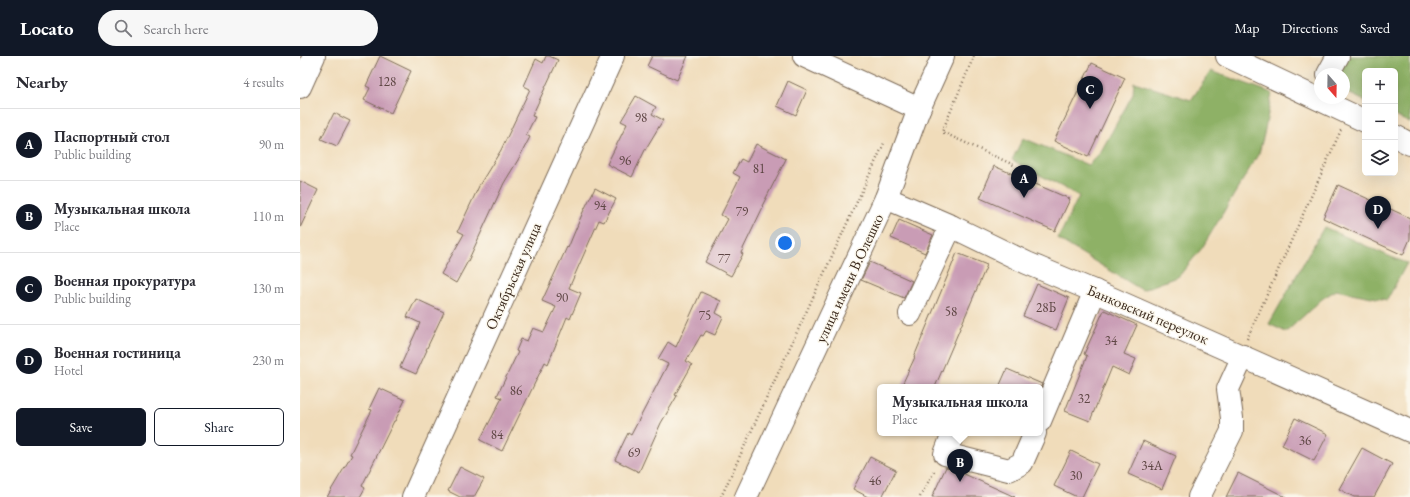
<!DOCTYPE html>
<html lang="en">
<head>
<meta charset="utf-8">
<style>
	:root { --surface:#fff; --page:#f7f7f7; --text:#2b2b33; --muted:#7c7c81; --line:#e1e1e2; --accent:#111827 }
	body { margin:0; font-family:"EB Garamond",serif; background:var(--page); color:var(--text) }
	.controls { position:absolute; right:12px; top:12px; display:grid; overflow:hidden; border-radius:6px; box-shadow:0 4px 16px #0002 }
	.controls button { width:36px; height:36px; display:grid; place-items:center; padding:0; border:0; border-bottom:1px solid var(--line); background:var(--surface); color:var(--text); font:20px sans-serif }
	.compass { position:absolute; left:1014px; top:12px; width:36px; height:36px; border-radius:50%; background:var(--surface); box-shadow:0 4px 16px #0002; rotate:160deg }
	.you { position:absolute; left:485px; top:187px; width:14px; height:14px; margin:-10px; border:3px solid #fff; border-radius:50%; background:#1a73e8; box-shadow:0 0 0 6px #1a73e833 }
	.badge { display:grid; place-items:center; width:26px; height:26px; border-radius:50%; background:var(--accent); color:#fff; font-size:13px; font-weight:700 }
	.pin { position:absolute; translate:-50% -33px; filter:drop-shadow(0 1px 2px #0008) }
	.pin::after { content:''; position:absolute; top:21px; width:14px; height:12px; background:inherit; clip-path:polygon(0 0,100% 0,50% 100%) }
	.popup { position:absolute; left:577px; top:328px; width:166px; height:52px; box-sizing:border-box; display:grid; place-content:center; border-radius:6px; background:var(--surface); filter:drop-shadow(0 1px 3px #0005); font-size:13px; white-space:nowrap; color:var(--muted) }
	.popup b { font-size:15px; color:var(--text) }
	.popup::after { content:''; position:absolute; left:50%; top:100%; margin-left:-8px; border:8px solid transparent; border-top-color:var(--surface) }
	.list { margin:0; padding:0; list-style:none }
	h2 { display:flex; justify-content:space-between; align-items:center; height:52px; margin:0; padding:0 16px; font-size:17px }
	h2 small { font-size:13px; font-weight:400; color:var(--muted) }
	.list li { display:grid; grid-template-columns:26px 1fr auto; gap:12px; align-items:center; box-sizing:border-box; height:72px; padding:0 16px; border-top:1px solid var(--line) }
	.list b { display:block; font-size:15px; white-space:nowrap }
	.list p { margin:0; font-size:13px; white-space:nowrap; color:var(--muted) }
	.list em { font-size:13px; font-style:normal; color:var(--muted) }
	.actions { display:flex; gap:8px; padding:12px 16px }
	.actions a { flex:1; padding:9px 0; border:1px solid var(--accent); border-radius:6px; text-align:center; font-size:14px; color:var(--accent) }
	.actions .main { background:var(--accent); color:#fff }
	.icon { flex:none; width:22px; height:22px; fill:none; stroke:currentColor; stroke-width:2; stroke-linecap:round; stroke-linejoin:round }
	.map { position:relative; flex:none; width:1110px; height:441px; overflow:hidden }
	header { display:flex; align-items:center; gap:24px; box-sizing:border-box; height:56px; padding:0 20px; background:var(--accent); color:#fff }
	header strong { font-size:19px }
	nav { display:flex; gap:22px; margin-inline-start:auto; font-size:14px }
	.search { width:280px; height:36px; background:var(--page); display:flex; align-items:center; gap:10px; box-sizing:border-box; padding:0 14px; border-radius:22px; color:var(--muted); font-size:15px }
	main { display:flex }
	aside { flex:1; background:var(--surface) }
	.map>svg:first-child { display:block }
	.forest { fill:#8eb166; stroke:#646e42 }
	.building { fill:#c99cb5 }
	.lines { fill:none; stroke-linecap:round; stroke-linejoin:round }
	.minor-casing { stroke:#7a6855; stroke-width:24 }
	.path { stroke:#7a6855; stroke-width:2.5; stroke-dasharray:1 3; stroke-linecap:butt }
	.minor { stroke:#fff; stroke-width:22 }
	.labels { text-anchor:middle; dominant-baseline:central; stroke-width:3; stroke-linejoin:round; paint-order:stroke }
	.number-label { font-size:13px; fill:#5e4644 }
	.street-label { font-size:15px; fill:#3b2a1e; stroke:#fbf7ec }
</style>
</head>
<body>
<header>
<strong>Locato</strong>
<div class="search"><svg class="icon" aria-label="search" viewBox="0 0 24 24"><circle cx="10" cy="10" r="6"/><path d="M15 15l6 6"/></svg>Search here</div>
<nav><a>Map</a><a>Directions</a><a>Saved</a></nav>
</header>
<main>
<aside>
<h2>Nearby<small>4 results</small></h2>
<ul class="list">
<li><span class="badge">A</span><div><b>Паспортный стол</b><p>Public building</p></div><em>90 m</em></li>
<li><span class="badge">B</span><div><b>Музыкальная школа</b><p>Place</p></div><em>110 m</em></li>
<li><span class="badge">C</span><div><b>Военная прокуратура</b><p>Public building</p></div><em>130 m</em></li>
<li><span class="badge">D</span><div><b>Военная гостиница</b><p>Hotel</p></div><em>230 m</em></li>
</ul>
<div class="actions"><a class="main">Save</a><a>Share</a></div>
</aside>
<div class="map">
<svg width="1110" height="441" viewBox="0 0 1110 441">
	<rect width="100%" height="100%" fill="#fbf7ec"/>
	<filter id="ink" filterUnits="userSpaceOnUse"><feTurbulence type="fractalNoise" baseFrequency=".025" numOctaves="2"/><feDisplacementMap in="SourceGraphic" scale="8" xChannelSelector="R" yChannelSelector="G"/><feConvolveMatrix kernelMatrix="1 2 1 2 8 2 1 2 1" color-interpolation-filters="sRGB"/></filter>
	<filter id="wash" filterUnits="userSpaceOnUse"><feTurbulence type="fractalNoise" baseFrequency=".012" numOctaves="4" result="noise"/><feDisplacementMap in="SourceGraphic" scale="16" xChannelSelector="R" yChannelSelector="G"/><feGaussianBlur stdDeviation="0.9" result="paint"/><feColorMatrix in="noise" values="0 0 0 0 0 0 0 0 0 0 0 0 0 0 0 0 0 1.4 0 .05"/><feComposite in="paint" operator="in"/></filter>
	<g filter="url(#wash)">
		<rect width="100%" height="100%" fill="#f0dcba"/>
		<g class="forest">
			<polygon points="1044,0 1110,0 1110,67 1095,60 1095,15 1065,15 1065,45 1044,35 1044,18 1035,18"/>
			<polygon points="911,15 972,37 964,78 959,97 902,192 879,220 842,234 758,183 779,140 712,104 723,82 788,109 800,97 833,38 834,26 891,44"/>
			<polygon points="1024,171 1091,201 1107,207 1087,244 1036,234 1022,243 986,276 969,268"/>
		</g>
		<g id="blocks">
			<g class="building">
				<polygon points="80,0 111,15 91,57 64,44 70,32 66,30"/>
				<polygon points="246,0 249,0 258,4 232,60 235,61 226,79 230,81 218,104 204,127 168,205 156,227 141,218 164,178 158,175 180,128 201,94 230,33 224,30 236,3 243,7"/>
				<polygon points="352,0 388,0 377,24 347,10"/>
				<polygon points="792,7 825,22 788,101 754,85"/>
				<polygon points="488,25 507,34 496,59 477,50"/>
				<polygon points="336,40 356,51 352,58 363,64 345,94 332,121 307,108 327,68 321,65"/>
				<polygon points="34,57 50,65 37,90 21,83"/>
				<polygon points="456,88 486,103 462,150 463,151 441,197 443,198 431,220 405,206 428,163 421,159 440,121 433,117 441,103 447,106"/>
				<polygon points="694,110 770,143 755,175 680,142"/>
				<polygon points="0,125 18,134 0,172"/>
				<polygon points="1038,129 1110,162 1110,183 1103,199 1023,162"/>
				<polygon points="295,132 316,143 304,166 299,164 269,232 281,237 270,263 267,261 248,308 245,306 202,395 180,384 202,342 197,340 218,296 216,295 221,283 227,285 233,272 244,276 256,251 242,245 267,191 268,192 283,156"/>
				<polygon points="599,164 633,179 625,197 591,182"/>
				<polygon points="657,197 687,209 635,331 601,331 615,301 614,301"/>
				<polygon points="570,206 612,225 604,242 561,224"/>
				<polygon points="737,228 769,242 756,274 723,260"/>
				<polygon points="401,236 421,245 416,257 423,261 415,279 406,275 403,280 401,279 386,305 392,309 375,339 377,340 361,367 339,416 315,404 328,377 331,379 368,308 358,303 368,286 376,291"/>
				<polygon points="116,243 144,256 126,294 127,294 116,318 100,311 120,267 107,261"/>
				<polygon points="804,254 837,269 824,298 836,303 829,319 812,311 790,365 765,355 787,300 784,298"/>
				<polygon points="707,313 742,328 741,331 699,331"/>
				<polygon points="79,332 105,344 95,365 94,365 62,430 65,432 60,441 27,441 52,399 50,398 72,354 69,353"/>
				<polygon points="995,362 1028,378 1014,405 982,389"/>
				<polygon points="843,385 876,400 862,433 828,418"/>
				<polygon points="1062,392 1092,408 1074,441 1054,441 1039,433"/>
				<polygon points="771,395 798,408 782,441 777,441 754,430"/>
				<polygon points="570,401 596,414 582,441 568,441 553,433"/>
				<polygon points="160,411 184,423 174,441 160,441 148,435"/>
				<polygon points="646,411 651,412 715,441 632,441"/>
				<polygon points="938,417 986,441 926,441"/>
			</g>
		</g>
	</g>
	<g filter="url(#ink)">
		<use href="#blocks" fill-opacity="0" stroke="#7a6855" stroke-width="1"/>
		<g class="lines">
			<g class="minor-casing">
				<g id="minor">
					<polyline points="504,0 619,53"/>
					<polyline points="927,0 1065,65"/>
					<polyline points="1028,18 1038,0"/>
					<polyline points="0,31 14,0"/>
					<polyline points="1095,80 1110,88"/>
					<polyline points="586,142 651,170 727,207 813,243 1110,375"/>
					<polyline points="610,258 651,170"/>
					<polyline points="740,365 795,235"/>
					<polyline points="653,377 645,398 709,414 722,407 735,377"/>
					<polyline points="113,441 313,0"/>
					<polyline points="446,441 586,142 619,53 643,0"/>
					<polyline points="899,441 932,375 932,362 928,333 943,300"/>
				</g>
			</g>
			<g class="path">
				<polyline points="674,0 642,76 716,110"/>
				<polyline points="947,283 1041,74"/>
				<polyline points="421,441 585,85"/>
				<polyline points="620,441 635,414"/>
			</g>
			<use href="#minor" class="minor"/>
		</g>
	</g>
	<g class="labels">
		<g class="number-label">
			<text x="87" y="25">128</text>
			<text x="341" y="61">98</text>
			<text x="325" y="104">96</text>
			<text x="459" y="112">81</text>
			<text x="300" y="149">94</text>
			<text x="442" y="155">79</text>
			<text x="424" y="202">77</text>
			<text x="262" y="241">90</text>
			<text x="746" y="251">28Б</text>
			<text x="651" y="255">58</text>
			<text x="405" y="259">75</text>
			<text x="811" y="284">34</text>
			<text x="216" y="334">86</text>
			<text x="784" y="342">32</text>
			<text x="197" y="378">84</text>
			<text x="1005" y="384">36</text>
			<text x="334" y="396">69</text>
			<text x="852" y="409">34А</text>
			<text x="776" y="419">30</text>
			<text x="575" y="424">46</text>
		</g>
		<g class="street-label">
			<text transform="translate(213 220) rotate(-66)">Октябрьская улица</text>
			<text transform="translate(549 222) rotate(-65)">улица имени В.Олешко</text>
			<text transform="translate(848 258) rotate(23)">Банковский переулок</text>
		</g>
	</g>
</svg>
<div class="controls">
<button>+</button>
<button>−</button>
<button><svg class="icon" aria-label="layers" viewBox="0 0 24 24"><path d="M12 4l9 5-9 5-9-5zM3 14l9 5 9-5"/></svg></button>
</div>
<svg class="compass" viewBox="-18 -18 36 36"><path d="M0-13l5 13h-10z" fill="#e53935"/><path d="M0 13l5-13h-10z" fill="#7c7c81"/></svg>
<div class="you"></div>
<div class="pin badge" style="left:724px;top:142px">A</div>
<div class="pin badge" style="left:660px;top:426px">B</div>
<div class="popup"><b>Музыкальная школа</b>Place</div>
<div class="pin badge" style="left:790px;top:53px">C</div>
<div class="pin badge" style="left:1078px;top:173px">D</div>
</div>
</main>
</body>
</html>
